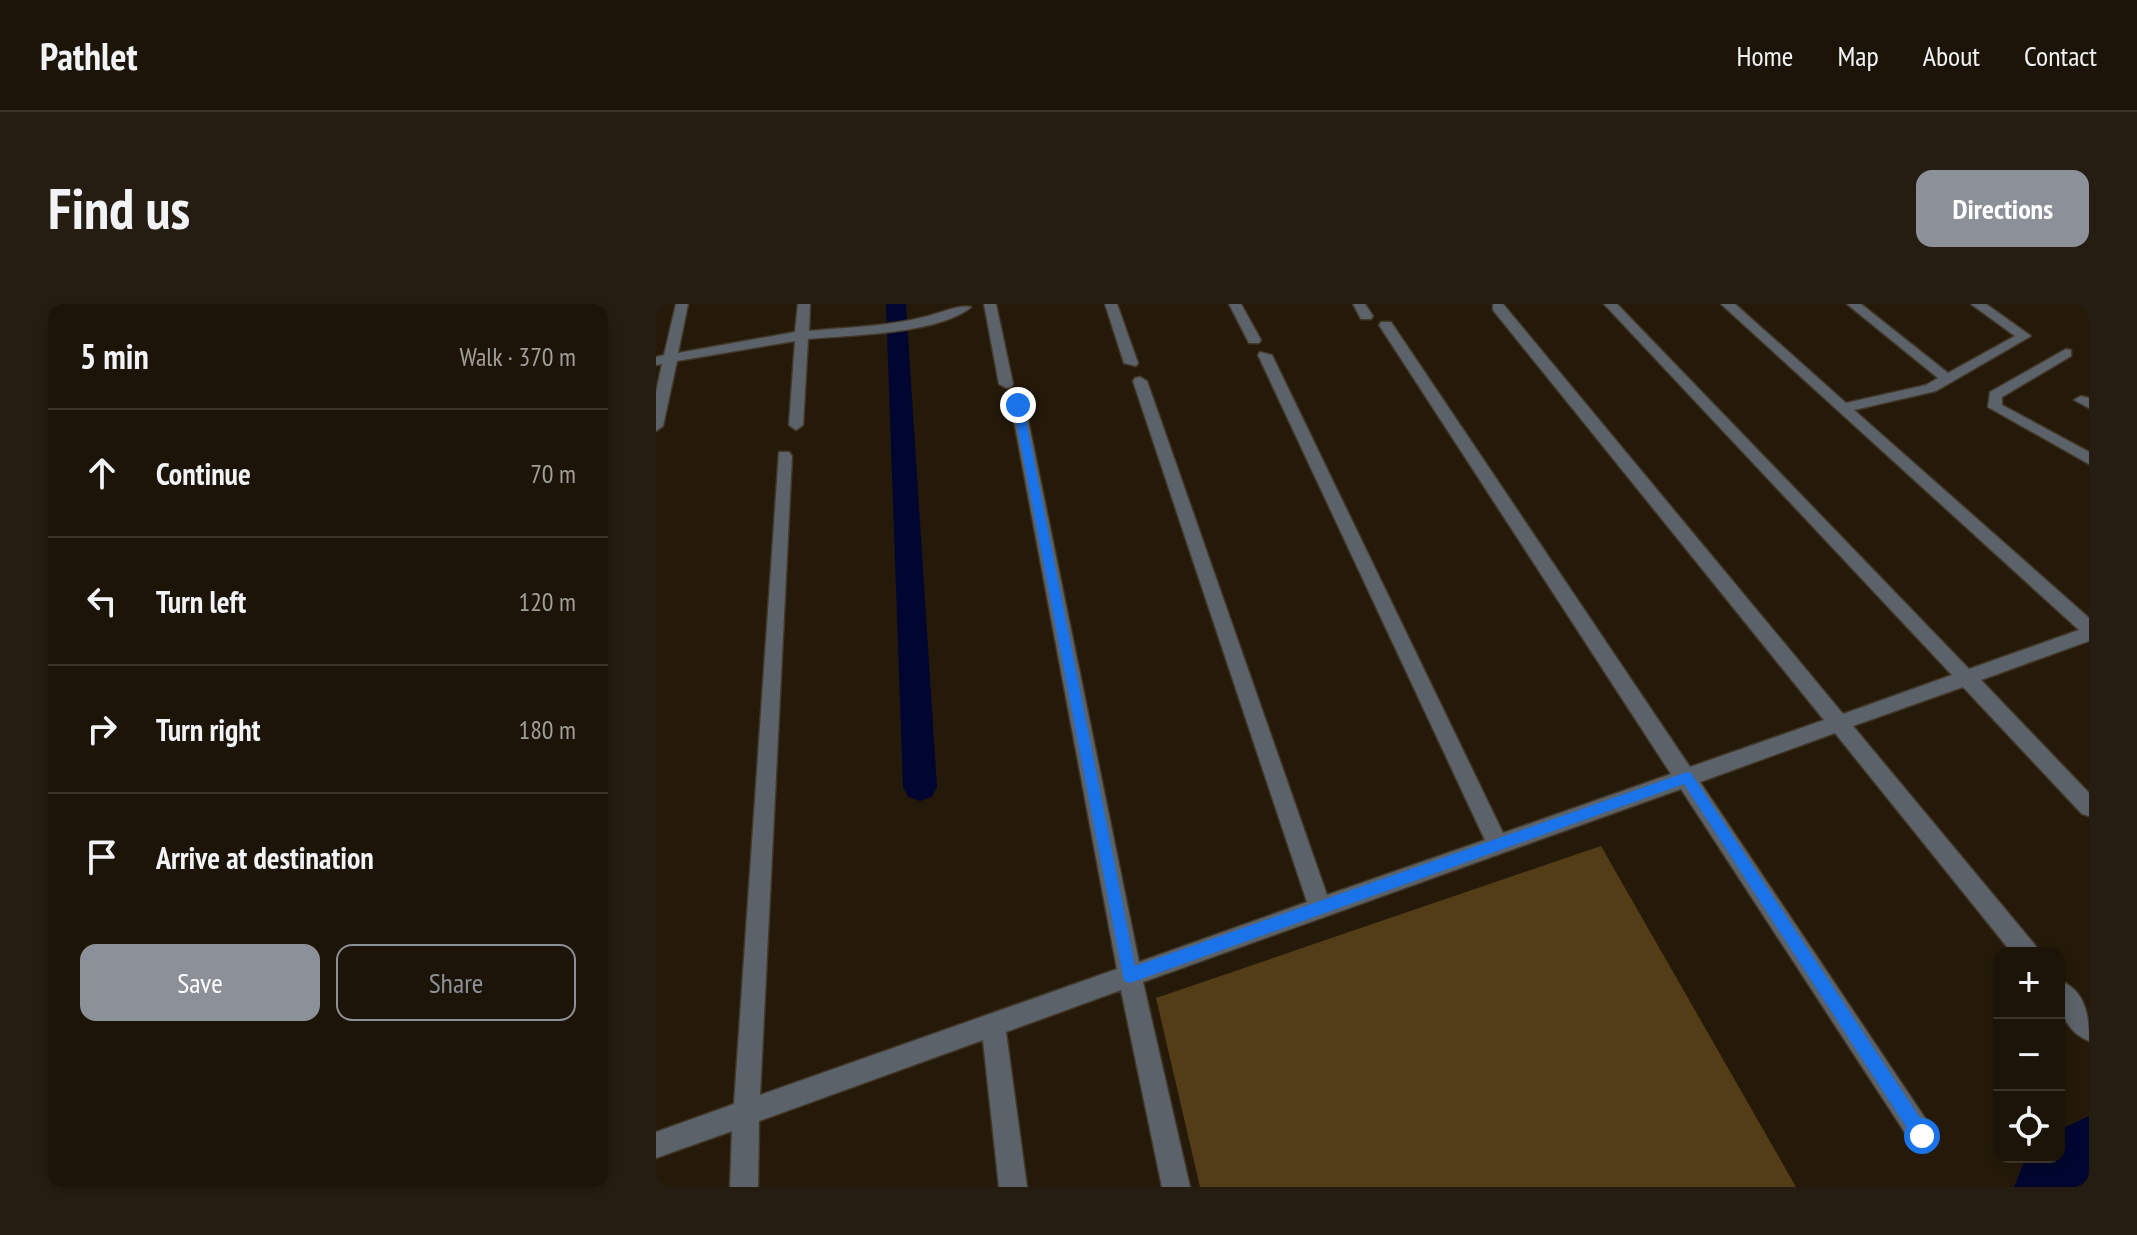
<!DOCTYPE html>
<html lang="en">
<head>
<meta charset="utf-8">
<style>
	:root { --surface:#1c1407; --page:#251d11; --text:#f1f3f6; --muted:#a09e9b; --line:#3a3328; --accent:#8c9099 }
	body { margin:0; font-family:"PT Sans Narrow",sans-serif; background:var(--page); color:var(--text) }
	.controls { position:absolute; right:24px; bottom:24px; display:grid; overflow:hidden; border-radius:16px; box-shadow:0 4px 12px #0003 }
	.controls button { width:72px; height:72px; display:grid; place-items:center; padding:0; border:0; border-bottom:2px solid var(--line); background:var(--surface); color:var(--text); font:40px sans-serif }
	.stop { position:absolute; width:24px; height:24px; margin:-18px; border:6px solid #1a73e8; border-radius:50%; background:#fff }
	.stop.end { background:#1a73e8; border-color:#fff; box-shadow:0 2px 8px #0008 }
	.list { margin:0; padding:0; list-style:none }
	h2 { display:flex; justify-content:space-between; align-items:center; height:104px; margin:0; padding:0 32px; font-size:34px }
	h2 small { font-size:26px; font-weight:400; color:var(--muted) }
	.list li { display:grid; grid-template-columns:52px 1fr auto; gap:24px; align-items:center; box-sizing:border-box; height:128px; padding:0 32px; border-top:2px solid var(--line) }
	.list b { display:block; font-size:30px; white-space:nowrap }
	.list em { font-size:26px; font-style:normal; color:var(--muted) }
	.actions { display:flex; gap:16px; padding:24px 32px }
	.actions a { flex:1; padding:18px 0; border:2px solid var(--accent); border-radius:16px; text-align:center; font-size:28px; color:var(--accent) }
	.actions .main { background:var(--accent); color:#fff }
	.icon { flex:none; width:44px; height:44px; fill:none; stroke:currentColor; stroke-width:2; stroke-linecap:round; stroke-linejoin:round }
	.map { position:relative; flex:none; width:1433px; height:883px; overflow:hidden; border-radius:16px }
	header { display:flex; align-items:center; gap:48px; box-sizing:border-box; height:112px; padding:0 40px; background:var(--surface); border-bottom:2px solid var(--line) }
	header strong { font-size:38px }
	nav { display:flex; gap:44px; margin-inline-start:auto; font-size:28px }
	.intro { display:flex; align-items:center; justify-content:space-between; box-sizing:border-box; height:192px; padding:0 48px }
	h1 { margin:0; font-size:56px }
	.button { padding:20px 36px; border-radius:16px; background:var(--accent); color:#fff; font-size:28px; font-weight:700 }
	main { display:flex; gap:48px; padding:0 48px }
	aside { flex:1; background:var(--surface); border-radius:16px; box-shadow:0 4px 12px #0003 }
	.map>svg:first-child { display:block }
	.green { fill:#533d17 }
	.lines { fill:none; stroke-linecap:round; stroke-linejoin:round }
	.canal { fill:#000630; fill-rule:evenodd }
	.river { fill:#000630; fill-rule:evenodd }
	.street-casing { stroke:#423828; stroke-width:3 }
	.street { fill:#5c626a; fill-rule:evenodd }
	.route { fill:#1a73e8 }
</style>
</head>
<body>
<header>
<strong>Pathlet</strong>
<nav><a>Home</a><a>Map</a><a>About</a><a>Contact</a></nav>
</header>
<div class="intro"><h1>Find us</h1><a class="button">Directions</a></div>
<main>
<aside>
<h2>5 min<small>Walk · 370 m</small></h2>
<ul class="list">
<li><svg class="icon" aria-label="ahead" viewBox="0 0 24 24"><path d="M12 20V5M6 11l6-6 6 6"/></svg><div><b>Continue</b></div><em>70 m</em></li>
<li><svg class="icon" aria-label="left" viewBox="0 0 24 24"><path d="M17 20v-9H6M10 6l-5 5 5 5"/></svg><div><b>Turn left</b></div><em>120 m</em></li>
<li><svg class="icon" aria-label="right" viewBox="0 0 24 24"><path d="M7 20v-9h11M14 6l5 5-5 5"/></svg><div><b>Turn right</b></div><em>180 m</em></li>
<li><svg class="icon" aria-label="arrive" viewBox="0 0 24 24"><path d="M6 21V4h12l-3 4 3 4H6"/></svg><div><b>Arrive at destination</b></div></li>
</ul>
<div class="actions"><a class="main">Save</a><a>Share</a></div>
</aside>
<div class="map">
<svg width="1433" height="883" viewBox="0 0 1433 883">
	<rect width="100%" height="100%" fill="#251a09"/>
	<polygon class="green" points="945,542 1140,883 544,883 500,694"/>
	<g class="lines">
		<polygon class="canal" points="230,0 250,0 281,483 276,493 264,497 252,493 247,483"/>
		<polygon class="river" points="1433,812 1433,883 1358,883 1369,856 1373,853 1403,853 1403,826"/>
		<g class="street-casing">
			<g id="street">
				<path d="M20 0H32L22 49 139 28 142 0H154L153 27C191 23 230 23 268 13 282 10 303 0 315 3 283 30 195 31 152 35L147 121 140 126 133 121 139 37 21 57 7 122 0 127V88L6 60 0 61V53L8 51Z"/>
				<polygon points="328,0 340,0 357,80 355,83 350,84 343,80"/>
				<polygon points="449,0 461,0 482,59 480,62 468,59"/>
				<polygon points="573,0 585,0 605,36 603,39 593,39"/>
				<polygon points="697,0 709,0 717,12 715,15 705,15"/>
				<polygon points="837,0 847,0 1187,410 1296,371 948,0 961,0 1313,365 1423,326 1065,0 1079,0 1190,99 1270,81 1282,74 1191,0 1205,0 1292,69 1359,32 1315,0 1330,0 1375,32 1280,87 1198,106 1433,314 1433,337 1325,376 1433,489 1433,512 1426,510 1307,383 1197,422 1379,641 1383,649 1356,649 1179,429 1044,478 1275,823 1279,832 1275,841 1266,845 1257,841 1025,485 487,678 534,883 506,883 465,686 350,728 371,883 343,883 327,736 103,817 102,883 74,883 76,827 0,854 0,828 78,800 123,148 133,148 136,152 104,791 461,665 355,101 357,98 367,98 369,101 483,658 651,598 477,77 479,74 484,73 491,77 671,591 829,536 602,51 604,48 616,51 847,529 1015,470 723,21 725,18 735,18 1034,463 1168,416 837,6"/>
				<polygon points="1410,45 1415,46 1415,52 1346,93 1346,101 1433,148 1433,160 1332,103 1334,88"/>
				<polygon points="1425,92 1433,94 1433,104 1418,96"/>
				<path d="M1403 676C1430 687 1433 712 1433 737 1406 726 1403 701 1403 676Z"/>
			</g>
		</g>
		<use href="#street" class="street"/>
	</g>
	<polygon class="route" points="362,98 367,101 479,662 1031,468 1035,469 1272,826 1275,832 1272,838 1266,840 1260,838 1028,480 474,679 468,677 357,101"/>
</svg>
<div class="controls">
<button>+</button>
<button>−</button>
<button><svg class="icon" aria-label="locate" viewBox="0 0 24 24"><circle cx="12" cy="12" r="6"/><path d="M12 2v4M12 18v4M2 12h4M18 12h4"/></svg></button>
</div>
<div class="stop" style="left:1266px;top:832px"></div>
<div class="stop end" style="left:362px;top:101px"></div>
</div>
</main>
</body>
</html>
